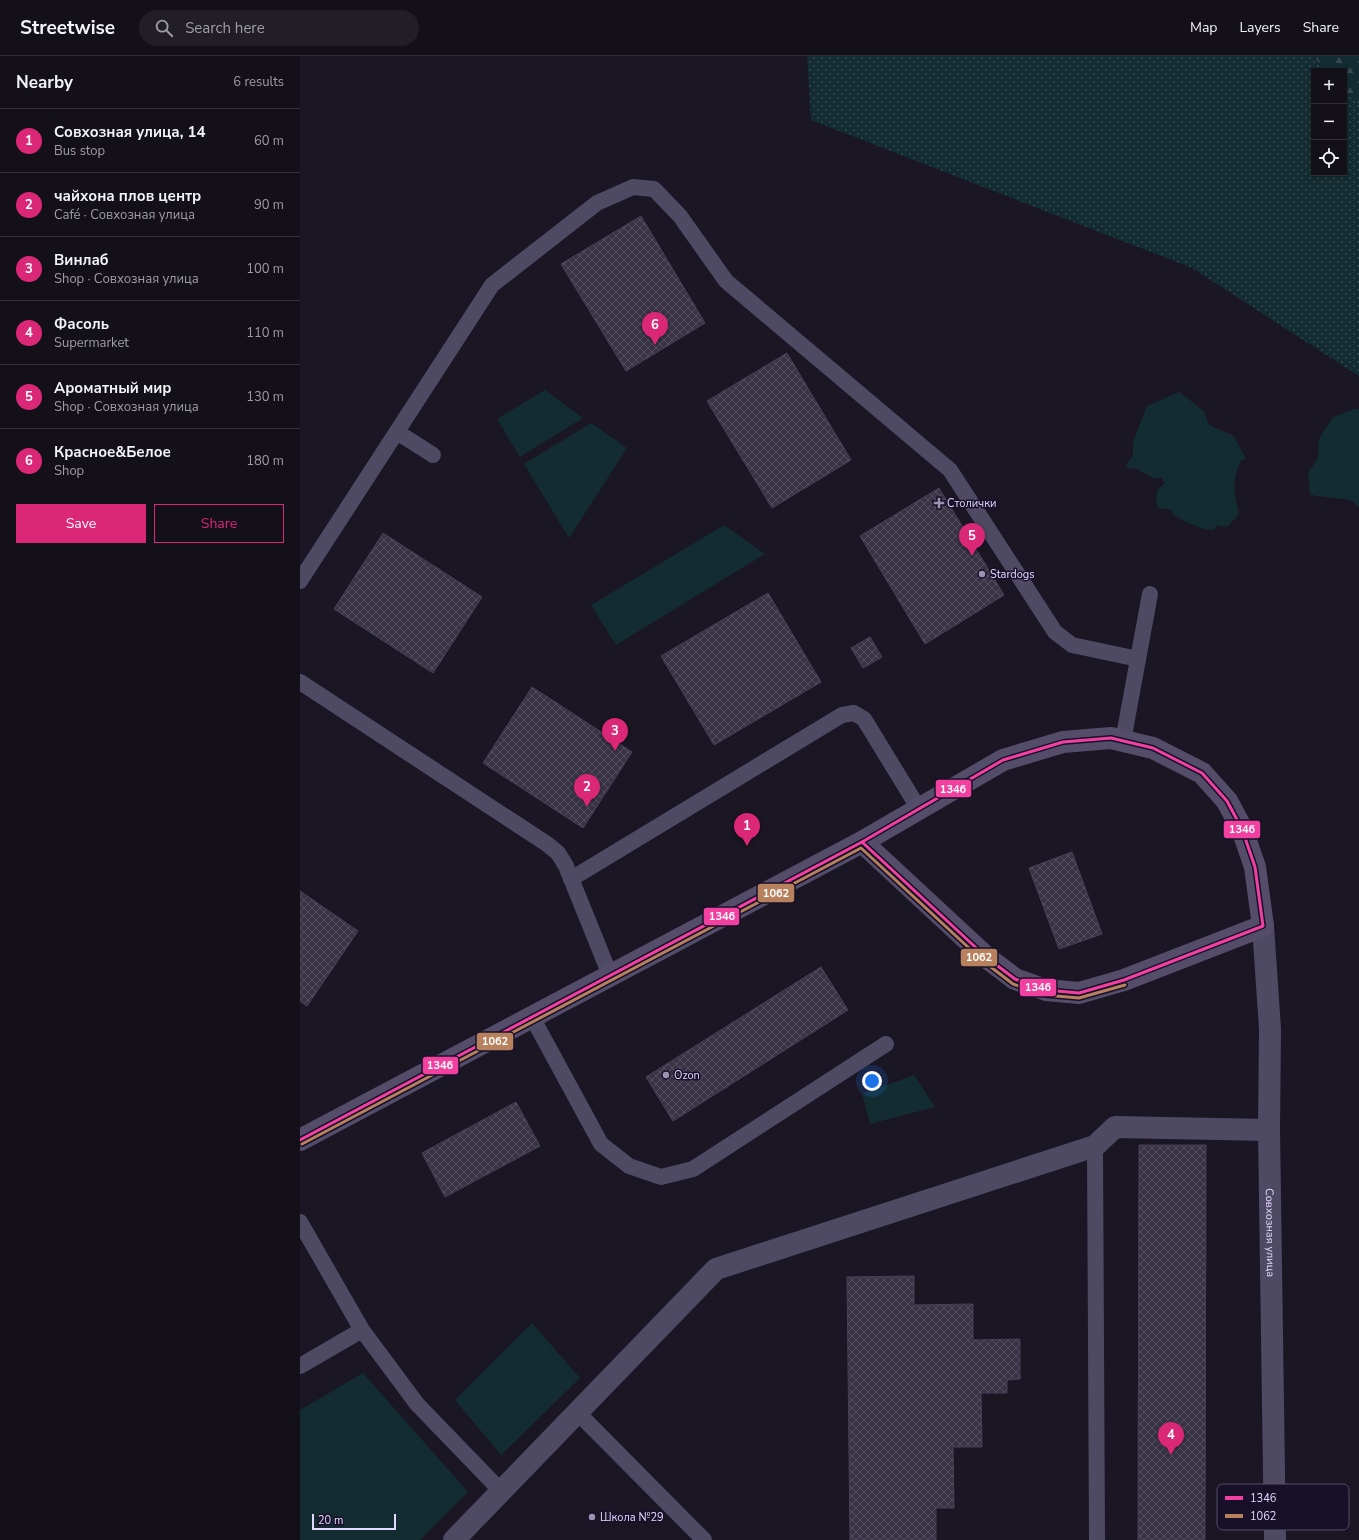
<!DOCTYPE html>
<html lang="en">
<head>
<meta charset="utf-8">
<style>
	:root { --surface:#14101a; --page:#211e27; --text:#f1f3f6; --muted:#9d9da2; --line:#333039; --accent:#db2777 }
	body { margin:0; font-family:"Nunito Sans",sans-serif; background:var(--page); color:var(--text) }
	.controls { position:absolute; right:12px; top:12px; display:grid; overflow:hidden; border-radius:0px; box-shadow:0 1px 3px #0004 }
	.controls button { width:36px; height:36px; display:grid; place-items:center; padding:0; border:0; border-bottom:1px solid var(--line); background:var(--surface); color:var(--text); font:20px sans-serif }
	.scale { position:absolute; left:12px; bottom:10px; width:84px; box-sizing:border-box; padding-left:4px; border:2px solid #e2d7ff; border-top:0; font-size:11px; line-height:14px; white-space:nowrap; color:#e2d7ff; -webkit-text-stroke:3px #181029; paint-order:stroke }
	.you { position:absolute; left:572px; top:1025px; width:14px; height:14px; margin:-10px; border:3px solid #fff; border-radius:50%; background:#1a73e8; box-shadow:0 0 0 6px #1a73e833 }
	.badge { display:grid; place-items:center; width:26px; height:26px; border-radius:50%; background:var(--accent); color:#fff; font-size:13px; font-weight:700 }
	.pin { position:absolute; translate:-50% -33px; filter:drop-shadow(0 1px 2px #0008) }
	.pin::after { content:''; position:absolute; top:21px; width:14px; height:12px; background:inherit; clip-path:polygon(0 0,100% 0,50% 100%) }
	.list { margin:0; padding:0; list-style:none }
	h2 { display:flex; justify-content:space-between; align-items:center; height:52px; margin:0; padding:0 16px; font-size:17px }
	h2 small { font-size:13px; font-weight:400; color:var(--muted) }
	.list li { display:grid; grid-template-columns:26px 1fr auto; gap:12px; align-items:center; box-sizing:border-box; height:64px; padding:0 16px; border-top:1px solid var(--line) }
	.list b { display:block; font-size:15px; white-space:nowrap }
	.list p { margin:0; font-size:13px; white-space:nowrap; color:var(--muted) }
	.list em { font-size:13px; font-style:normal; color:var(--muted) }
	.actions { display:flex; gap:8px; padding:12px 16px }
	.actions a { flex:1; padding:9px 0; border:1px solid var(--accent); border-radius:0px; text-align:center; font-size:14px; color:var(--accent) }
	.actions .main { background:var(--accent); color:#fff }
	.icon { flex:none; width:22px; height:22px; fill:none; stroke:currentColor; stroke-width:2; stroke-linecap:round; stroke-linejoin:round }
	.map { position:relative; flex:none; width:1059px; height:1484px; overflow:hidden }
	header { display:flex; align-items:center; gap:24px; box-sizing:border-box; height:56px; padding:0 20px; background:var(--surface); border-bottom:1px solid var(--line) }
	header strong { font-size:19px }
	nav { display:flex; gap:22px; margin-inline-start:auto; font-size:14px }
	.search { width:280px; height:36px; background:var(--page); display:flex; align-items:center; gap:10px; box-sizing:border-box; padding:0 14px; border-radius:22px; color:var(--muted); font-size:15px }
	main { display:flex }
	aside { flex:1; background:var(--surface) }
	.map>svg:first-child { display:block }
	.grass { fill:url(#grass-dots) }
	.forest { fill:url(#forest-firs) }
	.park { fill:#132c31 }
	.building { fill:url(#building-cross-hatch); stroke:#474156 }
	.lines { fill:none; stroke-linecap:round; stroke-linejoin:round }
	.lane { stroke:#4f4a64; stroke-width:16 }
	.street { stroke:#4f4a64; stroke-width:22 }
	.secondary { stroke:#534d6a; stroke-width:22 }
	.bus-1-casing { stroke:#181029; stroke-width:6 }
	.bus-2-casing { stroke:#181029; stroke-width:6 }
	.bus-1 { stroke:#f240a1; stroke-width:3 }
	.bus-2 { stroke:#b6815c; stroke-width:3 }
	.poi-dot { fill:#9c93b2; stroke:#181029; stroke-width:1.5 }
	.labels { text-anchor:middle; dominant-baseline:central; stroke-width:3; stroke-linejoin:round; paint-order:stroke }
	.poi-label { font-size:11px; fill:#e2d7ff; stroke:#181029; text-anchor:start }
	.street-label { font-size:11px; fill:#e2d7ff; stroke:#181029 }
	.key { fill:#181029; stroke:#554c69; stroke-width:1 }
	.key-label { font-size:11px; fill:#e2d7ff }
	.line-badge { stroke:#181029; stroke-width:1.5 }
	.badge-label { font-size:11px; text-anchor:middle; font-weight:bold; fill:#fff }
</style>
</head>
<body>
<header>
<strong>Streetwise</strong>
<div class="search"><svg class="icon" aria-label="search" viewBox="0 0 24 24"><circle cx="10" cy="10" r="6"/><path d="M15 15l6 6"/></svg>Search here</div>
<nav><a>Map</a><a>Layers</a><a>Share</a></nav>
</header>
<main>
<aside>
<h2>Nearby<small>6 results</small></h2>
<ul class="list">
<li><span class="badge">1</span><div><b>Совхозная улица, 14</b><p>Bus stop</p></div><em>60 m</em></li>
<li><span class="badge">2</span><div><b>чайхона плов центр</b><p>Café · Совхозная улица</p></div><em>90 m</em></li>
<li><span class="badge">3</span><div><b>Винлаб</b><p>Shop · Совхозная улица</p></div><em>100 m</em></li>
<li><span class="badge">4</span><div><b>Фасоль</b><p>Supermarket</p></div><em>110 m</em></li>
<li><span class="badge">5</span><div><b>Ароматный мир</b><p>Shop · Совхозная улица</p></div><em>130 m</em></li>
<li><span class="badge">6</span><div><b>Красное&amp;Белое</b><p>Shop</p></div><em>180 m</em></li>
</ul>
<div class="actions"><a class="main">Save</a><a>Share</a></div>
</aside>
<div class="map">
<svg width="1059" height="1484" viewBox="0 0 1059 1484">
	<defs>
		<pattern id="grass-dots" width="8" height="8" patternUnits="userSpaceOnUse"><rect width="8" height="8" fill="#132c31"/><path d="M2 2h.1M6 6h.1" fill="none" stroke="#354a50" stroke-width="1.8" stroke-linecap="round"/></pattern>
		<pattern id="forest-firs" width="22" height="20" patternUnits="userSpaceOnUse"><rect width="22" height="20" fill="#132c31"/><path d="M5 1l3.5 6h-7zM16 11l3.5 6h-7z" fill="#354a50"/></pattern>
		<pattern id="building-cross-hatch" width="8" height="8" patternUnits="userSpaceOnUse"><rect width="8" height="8" fill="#393345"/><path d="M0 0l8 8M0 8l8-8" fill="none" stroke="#555061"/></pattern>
	</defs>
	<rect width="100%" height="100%" fill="#1a1623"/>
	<polygon class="grass" points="507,0 1013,0 1027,15 1014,15 1014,117 1044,117 1044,33 1059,49 1059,320 892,212 511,64"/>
	<polygon class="forest" points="1013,0 1059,0 1059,49 1044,33 1044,15 1027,15"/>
	<g class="park">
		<polygon points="245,334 283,362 220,401 197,363"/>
		<path d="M879 336 904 355 909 369 934 380 946 403 941 405C931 426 934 436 939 458L927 471 916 469 914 474C899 474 886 465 873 459L871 454 858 452 856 445 857 434 865 427 861 422H853L835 412 828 413 826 408 833 400V386L847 350Z"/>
		<polygon points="1054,353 1059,353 1059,451 1050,444 1010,439 1008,417 1018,402 1019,383 1033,361"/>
		<polygon points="291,367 327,392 269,482 224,408"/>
		<polygon points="424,469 465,498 316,589 291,549"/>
		<polygon points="614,1019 635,1051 570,1068 562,1038"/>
		<polygon points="232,1267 280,1322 201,1399 155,1344"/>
		<polygon points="63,1317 168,1436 120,1484 0,1484 0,1354"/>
	</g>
	<g class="building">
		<polygon points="341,160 405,267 326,315 261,208"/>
		<polygon points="487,297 551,404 472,452 407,345"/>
		<polygon points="639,432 704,539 625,588 560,480"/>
		<polygon points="83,477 182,541 133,617 34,553"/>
		<polygon points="468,537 521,626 414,689 361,600"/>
		<polygon points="570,581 582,601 563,612 551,592"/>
		<polygon points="232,631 332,696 283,772 183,707"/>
		<polygon points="772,796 802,878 759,893 729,812"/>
		<polygon points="0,835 58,875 7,950 0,945"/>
		<polygon points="521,911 548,954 373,1065 346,1021"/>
		<polygon points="216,1046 240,1090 145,1141 122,1097"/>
		<polygon points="839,1089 906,1089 905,1484 838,1484"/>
		<polygon points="614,1220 614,1249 673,1248 673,1284 720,1283 720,1323 707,1324 707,1337 681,1337 682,1391 653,1391 654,1452 636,1452 636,1484 550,1484 547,1221"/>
	</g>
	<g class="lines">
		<g class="lane">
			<polyline points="97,376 133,399"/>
			<polyline points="0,525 192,229 297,147 333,131 354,133 380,160 426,225 650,414 755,576 772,589 838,603"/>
			<polyline points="0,626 247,788 258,797 266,810 310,919"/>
			<polyline points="823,685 850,538"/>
			<polyline points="271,823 542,659 554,657 564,663 619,753"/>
			<polyline points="232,961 301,1088 329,1110 361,1121 393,1113 586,988"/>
			<polyline points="795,1090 797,1484"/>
			<polyline points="0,1166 62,1274 117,1348 201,1435"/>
			<polyline points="0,1310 62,1274"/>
			<polyline points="277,1356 404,1484"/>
		</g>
		<g class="street">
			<path id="s1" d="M963 870 970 973 969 1074 975 1484"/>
			<polyline points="154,1484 416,1213 795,1090 815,1071 969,1074"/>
		</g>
		<polyline class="secondary" points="0,1084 562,786 703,704 763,686 811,682 853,692 902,717 927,745 942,773 955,811 963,870 824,924 779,937 746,934 715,923 686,901 562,786"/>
		<g class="bus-1-casing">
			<g id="bus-1">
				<polygon points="811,682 853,692 902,717 927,745 942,773 955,811 963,870 824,924 779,937 746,934 715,923 686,901 562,786 703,704 763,686"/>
				<polyline points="0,1084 562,786"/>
			</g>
		</g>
		<g class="bus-2-casing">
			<polyline id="bus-2" points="2,1088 561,792 683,905 713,928 745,939 779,942 825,929"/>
		</g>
		<use href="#bus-1" class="bus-1"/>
		<use href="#bus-2" class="bus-2"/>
	</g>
	<g class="poi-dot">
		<path d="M637 441h4v4h4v4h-4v4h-4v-4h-4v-4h4z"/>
		<circle cx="682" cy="518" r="4"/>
		<circle cx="366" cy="1019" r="4"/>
		<circle cx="292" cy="1461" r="4"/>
	</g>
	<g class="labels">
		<g class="poi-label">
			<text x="647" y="447">Столички</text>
			<text x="690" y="518">Stardogs</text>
			<text x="374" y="1019">Ozon</text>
			<text x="300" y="1461">Школа №29</text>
		</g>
		<g class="street-label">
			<text stroke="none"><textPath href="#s1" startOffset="307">Совхозная улица</textPath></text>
		</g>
	</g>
	<rect x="917" y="1428" width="132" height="46" rx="6" class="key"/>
	<rect x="925" y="1440" width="18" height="4" fill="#f240a1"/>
	<rect x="925" y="1458" width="18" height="4" fill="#b6815c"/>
	<g class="key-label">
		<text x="950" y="1446">1346</text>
		<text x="950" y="1464">1062</text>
	</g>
	<g class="line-badge">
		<rect x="635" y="723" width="37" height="19" rx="4" fill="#f240a1"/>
		<rect x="923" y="764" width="38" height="19" rx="4" fill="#f240a1"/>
		<rect x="457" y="827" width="38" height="20" rx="4" fill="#b6815c"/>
		<rect x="403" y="851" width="37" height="19" rx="4" fill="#f240a1"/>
		<rect x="660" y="892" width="38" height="19" rx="4" fill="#b6815c"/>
		<rect x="719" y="922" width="38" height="19" rx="4" fill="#f240a1"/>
		<rect x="176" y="976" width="38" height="19" rx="4" fill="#b6815c"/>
		<rect x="122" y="1000" width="37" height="19" rx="4" fill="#f240a1"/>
	</g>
	<g class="badge-label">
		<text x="653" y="737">1346</text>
		<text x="942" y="777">1346</text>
		<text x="476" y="841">1062</text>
		<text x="422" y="864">1346</text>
		<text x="679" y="905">1062</text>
		<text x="738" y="935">1346</text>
		<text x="195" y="989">1062</text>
		<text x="140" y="1013">1346</text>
	</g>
</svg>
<div class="controls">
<button>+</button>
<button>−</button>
<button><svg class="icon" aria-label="locate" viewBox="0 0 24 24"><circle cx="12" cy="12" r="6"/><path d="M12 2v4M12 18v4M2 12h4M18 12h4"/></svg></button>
</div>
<div class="scale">20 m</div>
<div class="you"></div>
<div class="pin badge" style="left:447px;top:790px">1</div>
<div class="pin badge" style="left:287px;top:751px">2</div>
<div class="pin badge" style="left:315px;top:695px">3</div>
<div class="pin badge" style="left:871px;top:1399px">4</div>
<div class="pin badge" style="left:672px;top:500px">5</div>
<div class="pin badge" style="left:355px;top:289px">6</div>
</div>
</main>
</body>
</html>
